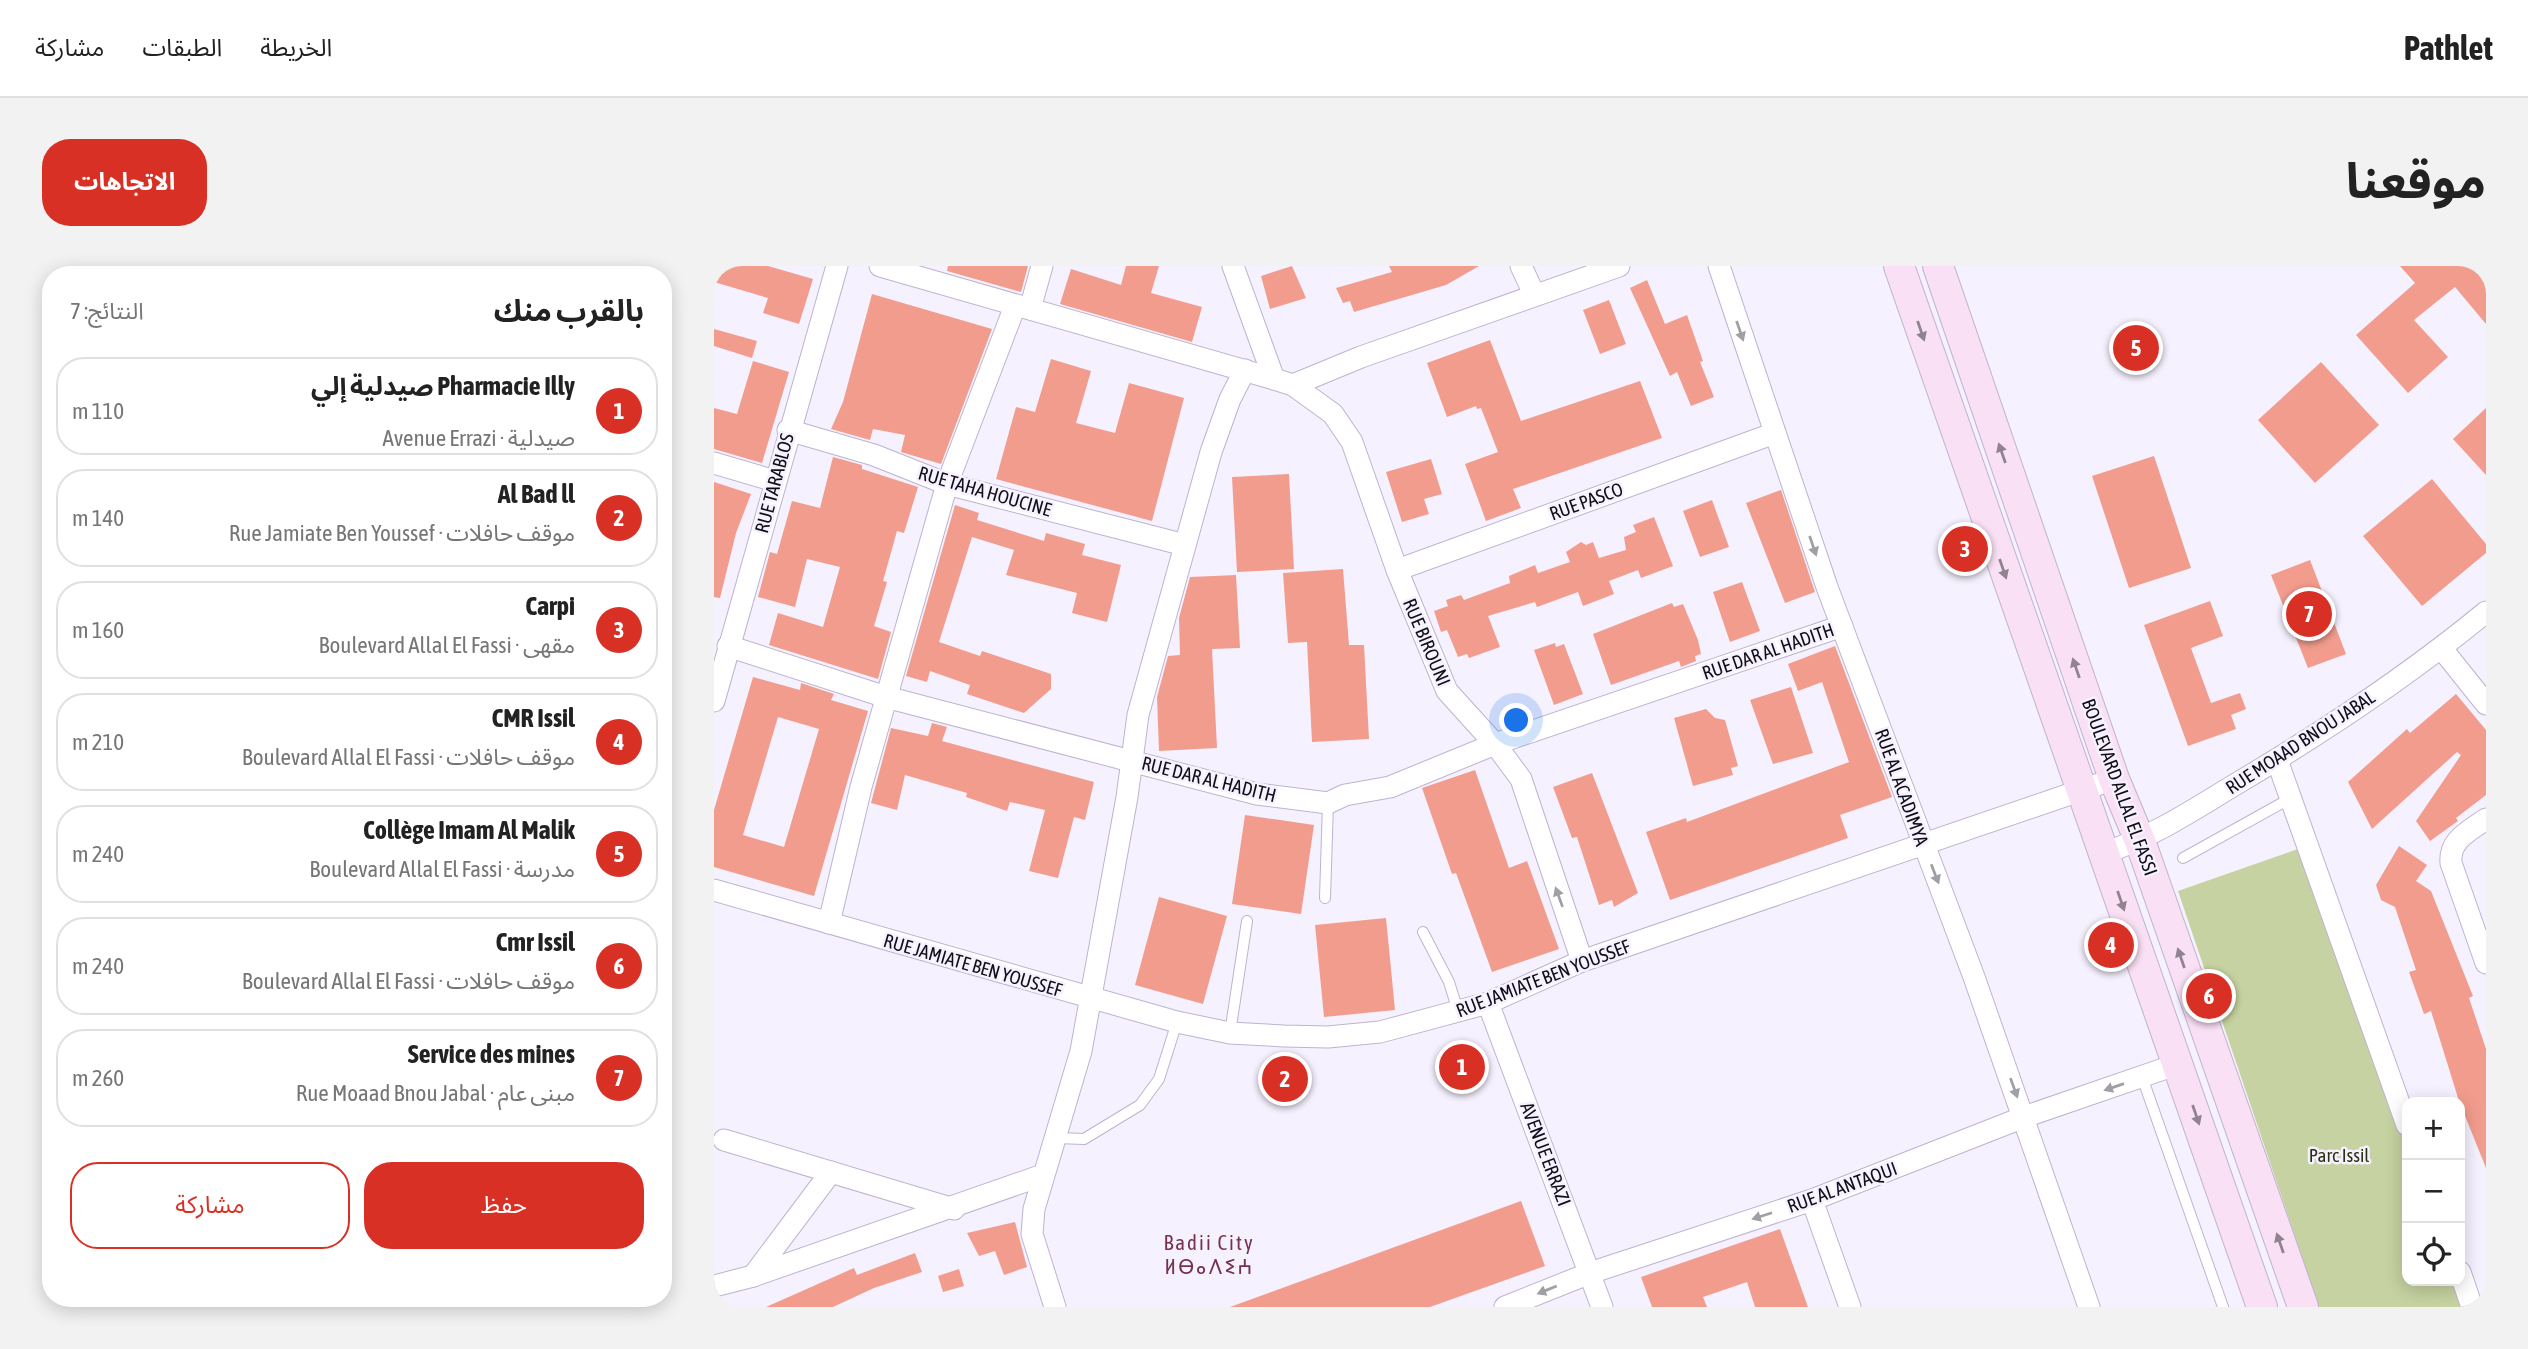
<!DOCTYPE html>
<html lang="ar">
<head>
<meta charset="utf-8">
<style>
	:root { --surface:#fff; --page:#f2f2f2; --text:#222; --muted:#767676; --line:#e0e0e0; --accent:#d93025 }
	body { margin:0; font-family:"Asap Condensed","Noto Sans Arabic","Noto Sans Tifinagh",sans-serif; background:var(--page); color:var(--text); direction:rtl }
	.controls { position:absolute; right:21px; bottom:21px; display:grid; overflow:hidden; border-radius:14px; box-shadow:0 4px 18px #0003 }
	.controls button { width:63px; height:63px; display:grid; place-items:center; padding:0; border:0; border-bottom:2px solid var(--line); background:var(--surface); color:var(--text); font:35px sans-serif }
	.you { position:absolute; left:803px; top:455px; width:24px; height:24px; margin:-18px; border:5px solid #fff; border-radius:50%; background:#1a73e8; box-shadow:0 0 0 10px #1a73e833 }
	.badge { display:grid; place-items:center; width:46px; height:46px; border-radius:50%; background:var(--accent); color:#fff; font-size:23px; font-weight:700 }
	.pin { position:absolute; translate:-50% -50%; border:4px solid #fff; box-shadow:0 2px 7px #0006 }
	.list { margin:0; padding:0; list-style:none }
	h2 { display:flex; justify-content:space-between; align-items:center; height:91px; margin:0; padding:0 28px; font-size:30px }
	h2 small { font-size:23px; font-weight:400; color:var(--muted) }
	.list li { display:grid; grid-template-columns:46px 1fr auto; gap:21px; align-items:center; box-sizing:border-box; height:98px; margin:0 14px 14px; padding:0 14px; border:2px solid var(--line); border-radius:28px }
	.list b { display:block; font-size:26px; white-space:nowrap }
	.list p { margin:0; font-size:23px; white-space:nowrap; color:var(--muted) }
	.list em { font-size:23px; font-style:normal; color:var(--muted) }
	.actions { display:flex; gap:14px; padding:21px 28px }
	.actions a { flex:1; padding:16px 0; border:2px solid var(--accent); border-radius:28px; text-align:center; font-size:24px; color:var(--accent) }
	.actions .main { background:var(--accent); color:#fff }
	.icon { flex:none; width:38px; height:38px; fill:none; stroke:currentColor; stroke-width:2; stroke-linecap:round; stroke-linejoin:round }
	.map { position:relative; flex:none; width:1772px; height:1041px; overflow:hidden; direction:ltr; border-radius:28px }
	header { display:flex; align-items:center; gap:42px; box-sizing:border-box; height:98px; padding:0 35px; background:var(--surface); border-bottom:2px solid var(--line) }
	header strong { font-size:33px }
	nav { display:flex; gap:38px; margin-inline-start:auto; font-size:24px }
	.intro { display:flex; align-items:center; justify-content:space-between; box-sizing:border-box; height:168px; padding:0 42px }
	h1 { margin:0; font-size:49px }
	.button { padding:18px 32px; border-radius:28px; background:var(--accent); color:#fff; font-size:24px; font-weight:700 }
	main { display:flex; gap:42px; padding:0 42px }
	aside { flex:1; background:var(--surface); border-radius:28px; box-shadow:0 4px 18px #0003 }
	.map>svg:first-child { display:block }
	.green { fill:#c6d2a1 }
	.building { fill:#f29c8e; fill-rule:evenodd }
	.lines { fill:none; stroke-linecap:round; stroke-linejoin:round }
	.service-casing { stroke:#beb3d0; stroke-width:12 }
	.minor-casing { stroke:#beb3d0; stroke-width:23 }
	.secondary-casing { stroke:#beb3d0; stroke-width:32 }
	.service { stroke:#fff; stroke-width:10 }
	.minor { stroke:#fff; stroke-width:21 }
	.secondary { stroke:#f9e0f4; stroke-width:30 }
	.oneway { fill:#a09fa3 }
	.oneway2 { fill:#918291 }
	.labels { text-anchor:middle; dominant-baseline:central; stroke-width:5; stroke-linejoin:round; paint-order:stroke }
	.street-label { font-size:19px; fill:#120e18; stroke:#f6f1fe }
	.park-label { font-size:19px; fill:#2c3210; stroke:#f6f1fe }
	.neighbourhood-label { font-size:21px; letter-spacing:2px; fill:#76324c; stroke:#f6f1fe }
</style>
</head>
<body>
<header>
<strong>Pathlet</strong>
<nav><a>الخريطة</a><a>الطبقات</a><a>مشاركة</a></nav>
</header>
<div class="intro"><h1>موقعنا</h1><a class="button">الاتجاهات</a></div>
<main>
<div class="map">
<svg width="1772" height="1041" viewBox="0 0 1772 1041">
	<rect width="100%" height="100%" fill="#f6f1fe"/>
	<polygon class="green" points="1584,583 1693,877 1693,1015 1745,1015 1755,1041 1605,1041 1464,625"/>
	<g class="building">
		<polygon points="0,0 54,0 99,13 85,58 49,47 54,32 0,16"/>
		<polygon points="234,0 314,0 307,26 233,5"/>
		<polygon points="412,0 445,0 437,27 488,41 478,76 346,38 357,3 407,19"/>
		<polygon points="578,0 592,32 556,43 547,10"/>
		<polygon points="675,0 765,0 732,19 640,46 636,35 629,37 622,22 678,6"/>
		<polygon points="1686,0 1758,0 1772,17 1772,58 1741,21 1700,54 1734,91 1694,127 1642,69 1701,17"/>
		<polygon points="933,14 951,58 973,49 989,95 986,96 1000,131 977,140 963,106 956,110 916,22"/>
		<polygon points="158,28 278,63 227,198 187,186 191,169 159,163 156,174 117,163 129,136"/>
		<polygon points="895,34 912,78 886,88 869,44"/>
		<polygon points="0,63 43,75 38,92 0,80"/>
		<polygon points="776,74 807,155 926,115 948,172 799,223 807,242 772,255 751,198 784,186 767,142 763,143 762,140 733,151 713,97"/>
		<polygon points="337,93 377,105 362,157 401,167 415,117 470,132 438,255 282,213 302,141 321,146"/>
		<polygon points="39,95 75,106 48,197 0,183 0,142 23,148"/>
		<polygon points="1607,96 1665,159 1601,217 1544,154"/>
		<polygon points="1772,142 1772,209 1739,173"/>
		<polygon points="1440,190 1477,302 1415,322 1378,210"/>
		<polygon points="119,191 148,199 148,203 204,221 190,267 183,265 169,315 173,316 160,360 177,366 164,413 55,379 64,347 109,361 126,301 93,293 81,341 44,331 56,286 63,288 78,235 106,242"/>
		<polygon points="717,193 728,228 710,233 715,248 688,256 672,206"/>
		<polygon points="575,208 580,303 523,306 518,211"/>
		<polygon points="1718,213 1772,278 1772,287 1708,340 1649,270"/>
		<polygon points="0,216 37,228 22,267 6,332 0,331"/>
		<polygon points="1067,224 1101,326 1071,337 1032,237"/>
		<polygon points="998,234 1015,281 986,291 969,245"/>
		<polygon points="241,239 265,247 263,254 330,275 332,267 371,278 368,289 407,299 393,356 358,347 363,327 292,309 300,284 258,271 225,376 266,390 268,385 337,408 337,423 310,447 253,428 256,419 216,405 213,416 192,410"/>
		<polygon points="940,251 959,300 927,312 924,304 895,315 900,328 869,340 864,326 823,341 821,336 774,350 786,381 755,392 753,388 744,391 733,364 727,366 720,345 734,340 732,334 747,329 750,334 796,317 795,310 821,299 824,307 856,296 852,286 867,276 872,279 879,276 885,292 912,284 910,271 922,266 919,259"/>
		<polygon points="1596,294 1632,388 1594,402 1557,309"/>
		<polygon points="629,303 635,379 650,379 655,473 598,476 593,376 574,377 569,307"/>
		<polygon points="522,309 526,382 498,383 503,482 445,485 443,431 454,390 466,389 465,352 476,311"/>
		<polygon points="1028,316 1046,365 1016,376 999,326"/>
		<polygon points="1496,335 1509,370 1477,382 1497,437 1526,427 1532,443 1517,449 1522,463 1474,480 1430,359"/>
		<polygon points="958,337 960,341 969,338 984,374 987,388 981,390 982,395 967,401 965,395 897,419 879,368"/>
		<polygon points="841,377 842,381 850,378 869,428 840,439 820,384"/>
		<polygon points="1121,380 1178,531 1126,549 1134,572 956,634 932,566 972,552 973,556 1135,496 1108,416 1084,425 1074,398"/>
		<path d="M39 411 86 424 87 417 120 428 117 434 154 445 100 630 0 601V544ZM64 451 105 463 70 581 29 569Z"/>
		<polygon points="1077,421 1099,487 1059,498 1036,434"/>
		<polygon points="1742,428 1772,464 1772,529 1742,552 1744,555 1716,575 1702,555 1747,489 1743,486 1658,563 1634,516 1693,463 1696,467"/>
		<polygon points="992,443 1001,452 1011,454 1024,500 1017,502 1019,509 979,520 960,452"/>
		<polygon points="218,457 233,461 228,475 380,516 371,554 360,551 344,612 315,605 331,544 296,536 293,545 252,531 253,527 191,509 183,544 157,537 177,462 214,470"/>
		<polygon points="761,504 795,602 813,595 845,683 778,706 742,607 738,608 708,522"/>
		<polygon points="878,507 924,627 900,641 898,634 885,639 863,571 858,572 839,521"/>
		<polygon points="531,549 600,559 587,648 518,638"/>
		<polygon points="1685,580 1713,599 1702,615 1717,625 1759,730 1755,732 1772,783 1772,902 1745,835 1717,745 1710,748 1695,706 1702,704 1681,641 1667,634 1662,619"/>
		<polygon points="445,631 513,650 489,738 421,719"/>
		<polygon points="672,652 681,744 610,751 601,659"/>
		<polygon points="807,935 831,1000 716,1041 516,1041"/>
		<polygon points="301,956 313,1001 290,1009 281,985 265,990 253,967"/>
		<polygon points="1066,963 1094,1041 1041,1041 1033,1016 989,1031 993,1041 938,1041 927,1011"/>
		<polygon points="201,987 208,1006 160,1022 119,1041 52,1041 140,1002 143,1009"/>
		<polygon points="245,1003 250,1020 229,1026 224,1010"/>
	</g>
	<g class="lines">
		<g class="service-casing">
			<g id="service">
				<polyline points="1469,592 1577,532"/>
				<polyline points="611,632 614,537"/>
				<polyline points="709,666 735,716 744,745"/>
				<polyline points="516,767 533,655"/>
				<polyline points="1428,811 1509,1041"/>
				<polyline points="343,872 370,873 426,839 445,813 463,756"/>
			</g>
		</g>
		<g class="minor-casing">
			<g id="minor">
				<polyline points="166,0 560,113 579,119 619,148 638,176 683,304 733,425 781,478 807,513 868,695"/>
				<polyline points="519,0 560,113"/>
				<polyline points="807,0 820,28"/>
				<polyline points="1005,0 1113,321 1260,711 1375,1041"/>
				<polyline points="316,43 328,0"/>
				<polyline points="579,119 647,91 905,0"/>
				<polyline points="74,164 160,189 233,218 471,279"/>
				<polyline points="0,197 61,215"/>
				<polyline points="683,304 1061,167"/>
				<polyline points="14,380 172,431 543,528 614,537 631,529 676,521 781,478 1128,360"/>
				<polyline points="1728,383 1772,438"/>
				<polyline points="0,435 123,0"/>
				<polyline points="1563,494 1693,859"/>
				<path d="M1772 553C1754 566 1735 574 1737 597L1772 697"/>
				<path d="M1390 587C1436 572 1476 546 1517 521 1605 469 1693 411 1772 346"/>
				<polyline points="0,624 463,756 516,767 570,770 614,771 666,766 774,737 868,695 1400,513"/>
				<polyline points="115,657 147,521 233,218 301,40"/>
				<polyline points="774,737 888,1041"/>
				<polyline points="10,874 240,943"/>
				<polyline points="1098,934 1136,1041"/>
				<polyline points="1746,1006 1758,1041"/>
				<polyline points="39,1010 117,906"/>
				<polyline points="0,1020 39,1010 329,909"/>
				<polyline points="341,1041 318,968 320,943 367,785 413,531 424,449 497,186 516,133 531,104"/>
				<polyline points="791,1041 876,1007 1098,934 1310,851 1464,798"/>
			</g>
		</g>
		<g class="secondary-casing">
			<g id="secondary">
				<polyline points="1185,0 1548,1041"/>
				<polyline points="1224,0 1400,513 1426,575 1589,1041"/>
			</g>
		</g>
		<use href="#service" class="service"/>
		<use href="#minor" class="minor"/>
		<use href="#secondary" class="secondary"/>
	</g>
	<defs><path id="oneway-solid" d="M-6-.8H1V-3.2L6.5 0L1 3.2V.8H-6Z" transform="scale(1.75)"/></defs>
	<g class="oneway">
		<use href="#oneway-solid" transform="translate(1026 65) rotate(71)"/>
		<use href="#oneway-solid" transform="translate(1099 280) rotate(71)"/>
		<use href="#oneway-solid" transform="translate(1221 608) rotate(69)"/>
		<use href="#oneway-solid" transform="translate(845 631) rotate(-110)"/>
		<use href="#oneway-solid" transform="translate(1400 821) rotate(161)"/>
		<use href="#oneway-solid" transform="translate(1300 822) rotate(70)"/>
		<use href="#oneway-solid" transform="translate(1048 950) rotate(162)"/>
		<use href="#oneway-solid" transform="translate(833 1024) rotate(158)"/>
	</g>
	<g class="oneway2">
		<use href="#oneway-solid" transform="translate(1207 65) rotate(71)"/>
		<use href="#oneway-solid" transform="translate(1288 187) rotate(-109)"/>
		<use href="#oneway-solid" transform="translate(1289 303) rotate(71)"/>
		<use href="#oneway-solid" transform="translate(1362 402) rotate(-109)"/>
		<use href="#oneway-solid" transform="translate(1407 635) rotate(71)"/>
		<use href="#oneway-solid" transform="translate(1467 692) rotate(-109)"/>
		<use href="#oneway-solid" transform="translate(1482 849) rotate(71)"/>
		<use href="#oneway-solid" transform="translate(1566 977) rotate(-109)"/>
	</g>
	<g class="labels">
		<g class="street-label">
			<text transform="translate(60 217) rotate(-75)">RUE TARABLOS</text>
			<text transform="translate(271 225) rotate(16)">RUE TAHA HOUCINE</text>
			<text transform="translate(872 235) rotate(-20)">RUE PASCO</text>
			<text transform="translate(713 376) rotate(67)">RUE BIROUNI</text>
			<text transform="translate(1054 385) rotate(-19)">RUE DAR AL HADITH</text>
			<text transform="translate(1586 476) rotate(-33)">RUE MOAAD BNOU JABAL</text>
			<text transform="translate(495 513) rotate(14)">RUE DAR AL HADITH</text>
			<text transform="translate(1188 521) rotate(70)">RUE AL ACADIMYA</text>
			<text transform="translate(1406 521) rotate(70)">BOULEVARD ALLAL EL FASSI</text>
			<text transform="translate(259 699) rotate(16)">RUE JAMIATE BEN YOUSSEF</text>
			<text transform="translate(829 712) rotate(-21)">RUE JAMIATE BEN YOUSSEF</text>
			<text transform="translate(832 888) rotate(69)">AVENUE ERRAZI</text>
			<text transform="translate(1128 921) rotate(-20)">RUE AL ANTAQUI</text>
		</g>
		<g class="park-label">
			<text x="1625" y="889">Parc Issil</text>
		</g>
		<g class="neighbourhood-label">
			<text x="495" y="976">Badii City<tspan x="495" dy="24">ⵍⴱⴰⴷⵉⵄ</tspan></text>
		</g>
	</g>
</svg>
<div class="controls">
<button>+</button>
<button>−</button>
<button><svg class="icon" aria-label="locate" viewBox="0 0 24 24"><circle cx="12" cy="12" r="6"/><path d="M12 2v4M12 18v4M2 12h4M18 12h4"/></svg></button>
</div>
<div class="you"></div>
<div class="pin badge" style="left:748px;top:801px">1</div>
<div class="pin badge" style="left:571px;top:813px">2</div>
<div class="pin badge" style="left:1251px;top:283px">3</div>
<div class="pin badge" style="left:1397px;top:679px">4</div>
<div class="pin badge" style="left:1422px;top:82px">5</div>
<div class="pin badge" style="left:1495px;top:730px">6</div>
<div class="pin badge" style="left:1595px;top:348px">7</div>
</div>
<aside>
<h2>بالقرب منك<small>النتائج: 7</small></h2>
<ul class="list">
<li><span class="badge">1</span><div><b>Pharmacie Illy صيدلية إلي</b><p>صيدلية · Avenue Errazi</p></div><em>110 m</em></li>
<li><span class="badge">2</span><div><b>Al Bad ll</b><p>موقف حافلات · Rue Jamiate Ben Youssef</p></div><em>140 m</em></li>
<li><span class="badge">3</span><div><b>Carpi</b><p>مقهى · Boulevard Allal El Fassi</p></div><em>160 m</em></li>
<li><span class="badge">4</span><div><b>CMR Issil</b><p>موقف حافلات · Boulevard Allal El Fassi</p></div><em>210 m</em></li>
<li><span class="badge">5</span><div><b>Collège Imam Al Malik</b><p>مدرسة · Boulevard Allal El Fassi</p></div><em>240 m</em></li>
<li><span class="badge">6</span><div><b>Cmr Issil</b><p>موقف حافلات · Boulevard Allal El Fassi</p></div><em>240 m</em></li>
<li><span class="badge">7</span><div><b>Service des mines</b><p>مبنى عام · Rue Moaad Bnou Jabal</p></div><em>260 m</em></li>
</ul>
<div class="actions"><a class="main">حفظ</a><a>مشاركة</a></div>
</aside>
</main>
</body>
</html>
